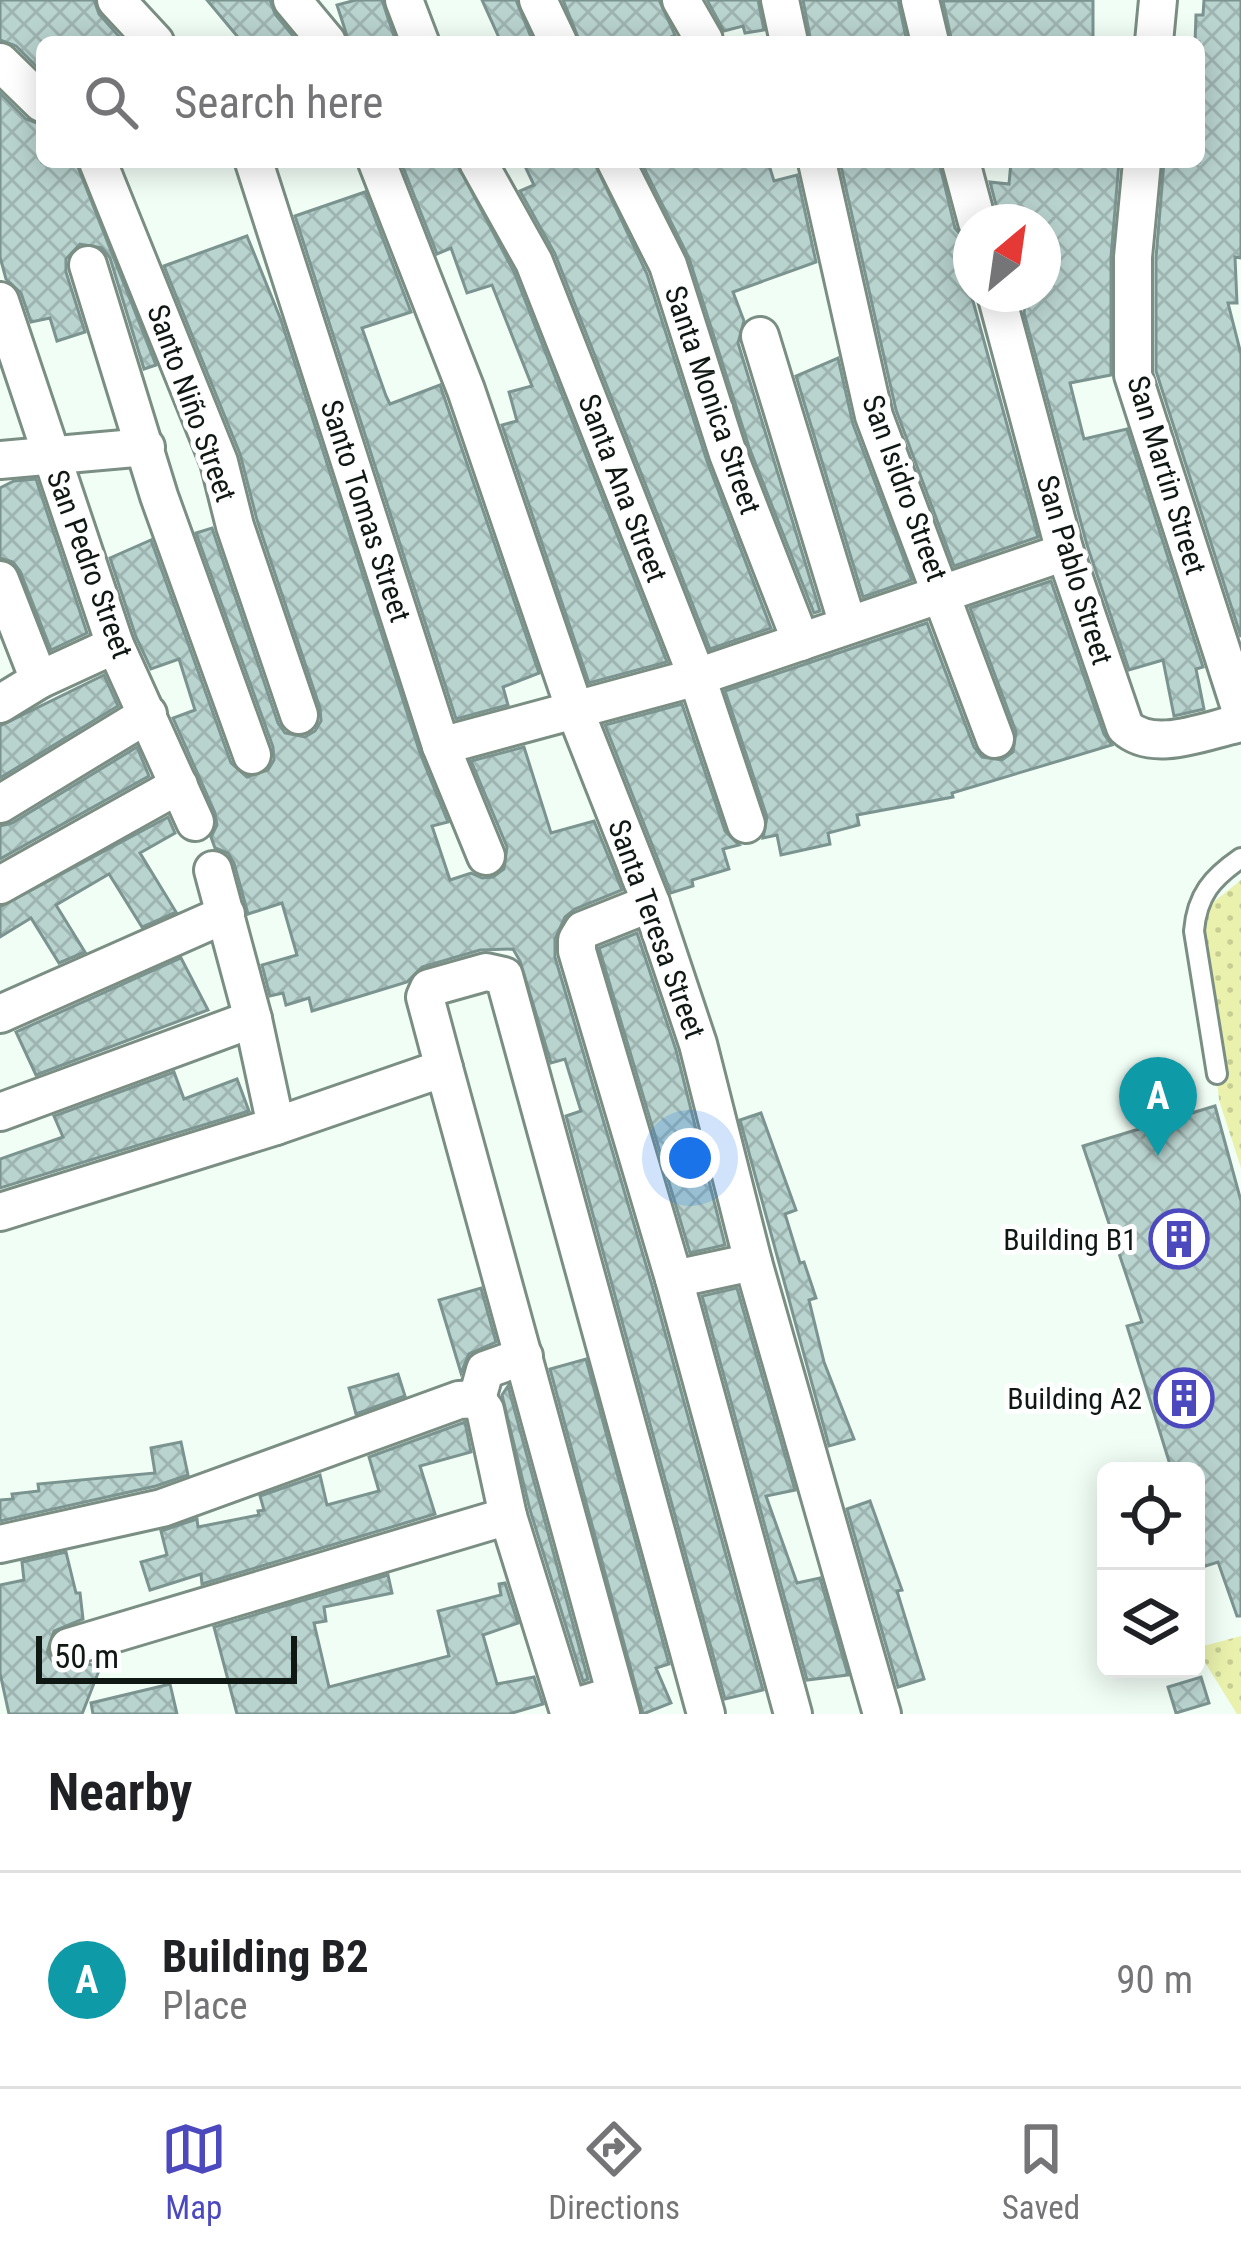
<!DOCTYPE html>
<html lang="en">
<head>
<meta charset="utf-8">
<style>
	:root { --surface:#fff; --page:#f6f6f6; --text:#202124; --muted:#757577; --line:#e0e0e0; --accent:#4c49bf }
	body { margin:0; font-family:"Roboto Condensed",sans-serif; background:var(--page); color:var(--text) }
	.controls { position:absolute; right:36px; bottom:36px; display:grid; overflow:hidden; border-radius:18px; box-shadow:0 6px 30px #0003 }
	.controls button { width:108px; height:108px; display:grid; place-items:center; padding:0; border:0; border-bottom:3px solid var(--line); background:var(--surface); color:var(--text); font:60px sans-serif }
	.compass { position:absolute; left:953px; top:204px; width:108px; height:108px; border-radius:50%; background:var(--surface); box-shadow:0 6px 30px #0003; rotate:29deg }
	.scale { position:absolute; left:36px; bottom:30px; width:261px; box-sizing:border-box; padding-left:12px; border:6px solid #101814; border-top:0; font-size:33px; line-height:42px; white-space:nowrap; color:#101814; -webkit-text-stroke:9px #fff; paint-order:stroke }
	.you { position:absolute; left:690px; top:1158px; width:42px; height:42px; margin:-30px; border:9px solid #fff; border-radius:50%; background:#1a73e8; box-shadow:0 0 0 18px #1a73e833 }
	.badge { display:grid; place-items:center; width:78px; height:78px; border-radius:50%; background:var(--accent); color:#fff; font-size:39px; font-weight:700 }
	.pin { position:absolute; translate:-50% -99px; filter:drop-shadow(0 3px 6px #0008) }
	.pin::after { content:''; position:absolute; top:63px; width:42px; height:36px; background:inherit; clip-path:polygon(0 0,100% 0,50% 100%) }
	.list { margin:0; padding:0; list-style:none }
	h2 { display:flex; justify-content:space-between; align-items:center; height:156px; margin:0; padding:0 48px; font-size:51px }
	h2 small { font-size:39px; font-weight:400; color:var(--muted) }
	.list li { display:grid; grid-template-columns:78px 1fr auto; gap:36px; align-items:center; box-sizing:border-box; height:216px; padding:0 48px; border-top:3px solid var(--line) }
	.list b { display:block; font-size:45px; white-space:nowrap }
	.list p { margin:0; font-size:39px; white-space:nowrap; color:var(--muted) }
	.list em { font-size:39px; font-style:normal; color:var(--muted) }
	.icon { flex:none; width:66px; height:66px; fill:none; stroke:currentColor; stroke-width:2; stroke-linecap:round; stroke-linejoin:round }
	.map { position:relative; flex:none; width:1241px; height:1714px; overflow:hidden }
	.search { position:absolute; background:var(--surface); box-shadow:0 6px 30px #0003; left:36px; right:36px; top:36px; height:132px; display:flex; align-items:center; gap:30px; box-sizing:border-box; padding:0 42px; border-radius:18px; color:var(--muted); font-size:45px }
	.sheet { height:372px; background:var(--surface) }
	nav { display:flex; justify-content:space-around; align-items:center; box-sizing:border-box; height:168px; border-top:3px solid var(--line); background:var(--surface); font-size:33px; color:var(--muted) }
	nav a { display:grid; justify-items:center; gap:6px }
	nav .on { color:var(--accent) }
	.map>svg:first-child { display:block }
	.grass { fill:url(#grass-dots) }
	.building { fill:url(#building-cross-hatch); stroke:#7c9490; stroke-width:3 }
	.lines { fill:none; stroke-linecap:round; stroke-linejoin:round }
	.service-casing { stroke:#7b8e83; stroke-width:24 }
	.minor-casing { stroke:#7b8e83; stroke-width:42 }
	.service { stroke:#fff; stroke-width:18 }
	.minor { stroke:#fff; stroke-width:36 }
	.labels { text-anchor:middle; dominant-baseline:central; stroke-width:10; stroke-linejoin:round; paint-order:stroke }
	.street-label { font-size:30px; fill:#101814; stroke:#fff }
	.poi-label { font-size:30px; fill:#101814; stroke:#fff; text-anchor:end }
</style>
</head>
<body>
<div class="map">
<svg width="1241" height="1714" viewBox="0 0 1241 1714">
	<defs>
		<pattern id="grass-dots" width="8" height="8" patternUnits="userSpaceOnUse" patternTransform="scale(3)"><rect width="8" height="8" fill="#e9f1ac"/><path d="M2 2h.1M6 6h.1" fill="none" stroke="#c7ce93" stroke-width="1.8" stroke-linecap="round"/></pattern>
		<pattern id="building-cross-hatch" width="8" height="8" patternUnits="userSpaceOnUse" patternTransform="scale(3)"><rect width="8" height="8" fill="#b9d3ce"/><path d="M0 0l8 8M0 8l8-8" fill="none" stroke="#9eb4b0"/></pattern>
	</defs>
	<rect width="100%" height="100%" fill="#f1fef6"/>
	<g class="grass">
		<polygon points="1241,880 1241,1168 1219,1100 1201,912"/>
		<polygon points="1241,1636 1241,1714 1237,1714 1196,1648"/>
	</g>
	<g class="building">
		<polygon points="0,0 94,0 99,14 124,42 42,42 42,72 16,46 0,40"/>
		<polygon points="207,0 270,0 275,14 298,42 242,42"/>
		<polygon points="356,0 382,0 396,42 349,42 337,5"/>
		<polygon points="482,0 516,0 533,42 501,42"/>
		<polygon points="563,0 659,0 675,35 660,42 580,42"/>
		<polygon points="707,0 758,0 764,30 745,33 743,26 724,31"/>
		<polygon points="803,0 898,0 907,42 811,42"/>
		<polygon points="1093,0 1093,39 1053,38 1053,42 952,42 943,1"/>
		<polygon points="1204,0 1241,0 1241,258 1235,257 1237,303 1228,303 1241,354 1241,637 1156,371 1156,258 1164,162 1199,162 1199,42 1195,42 1196,15 1203,15"/>
		<polygon points="0,93 26,119 42,125 42,162 76,162 156,365 144,369 110,258 102,248 80,244 66,259 66,272 85,332 57,341 50,318 31,322 21,293 6,279 0,257"/>
		<polygon points="401,162 456,162 514,272 667,662 589,683 502,425 517,421 509,392 532,386 492,285 467,293 451,248 437,254"/>
		<polygon points="523,162 594,162 647,274 707,461 771,628 710,649 555,254 520,191 534,185"/>
		<polygon points="641,162 768,162 774,181 797,175 816,262 733,292 744,321 738,343 820,611 814,613 749,447 689,258"/>
		<polygon points="840,162 939,162 955,228 965,240 971,265 971,294 1038,537 954,566 896,410"/>
		<polygon points="1011,162 1119,162 1111,257 1111,375 1070,383 1084,439 1127,429 1203,667 1196,669 1204,709 1174,716 1163,660 1129,670 1087,545 1024,313 1026,294 1043,294 1043,222 1028,222 1029,213 997,209 990,182 1009,184"/>
		<polygon points="365,192 411,312 362,328 386,396 390,404 440,385 539,673 503,687 508,705 456,719 295,216"/>
		<polygon points="247,236 281,320 420,753 448,822 432,826 450,880 471,873 482,878 493,877 504,869 507,847 471,761 524,747 551,833 594,821 622,890 575,909 565,917 555,939 555,957 652,1285 763,1690 725,1699 566,1116 581,1111 565,1059 551,1063 520,961 513,949 480,950 422,967 407,982 312,1011 309,998 286,1005 283,993 270,996 262,965 297,955 282,903 248,914 234,863 228,853 215,848 211,837 217,825 215,813 173,718 195,710 179,659 151,669 136,637 110,558 151,540 231,763 247,777 268,770 274,760 273,747 196,533 212,528 278,723 285,733 305,737 315,731 321,721 320,708 257,520 240,454 164,266"/>
		<polygon points="838,358 853,424 912,580 863,597 796,376"/>
		<polygon points="36,479 87,633 51,650 20,571 13,562 0,558 0,488 14,481"/>
		<polygon points="1051,581 1104,734 1112,745 952,793 953,797 857,815 859,825 828,833 830,844 781,855 777,835 763,838 767,817 725,691 927,623 974,747 982,757 1002,760 1013,752 1016,732 970,608"/>
		<polygon points="104,675 118,706 0,778 0,726"/>
		<polygon points="682,704 725,831 739,845 723,849 729,869 692,880 693,886 671,893 605,725"/>
		<polygon points="137,747 149,776 0,859 0,826 12,823"/>
		<polygon points="168,817 175,833 140,853 176,912 142,927 109,874 56,905 85,952 59,963 31,918 0,937 0,907"/>
		<polygon points="637,933 676,1050 725,1245 690,1253 599,948"/>
		<polygon points="181,958 208,1010 36,1075 16,1032"/>
		<polygon points="174,1072 184,1099 237,1079 249,1111 0,1188 0,1159 63,1137 54,1116"/>
		<polygon points="1215,1106 1241,1201 1241,1616 1237,1616 1218,1562 1202,1567 1196,1548 1196,1471 1172,1471 1127,1326 1142,1322 1083,1146"/>
		<polygon points="761,1113 796,1210 785,1214 800,1263 804,1262 816,1298 809,1300 824,1362 854,1439 829,1446 740,1120"/>
		<polygon points="481,1288 496,1342 469,1354 461,1373 439,1300"/>
		<polygon points="737,1288 795,1490 766,1496 797,1583 820,1578 848,1675 807,1680 702,1296"/>
		<polygon points="586,1359 669,1664 656,1668 671,1703 643,1714 550,1369"/>
		<polygon points="398,1374 405,1396 356,1414 349,1388"/>
		<polygon points="508,1386 588,1679 583,1681 530,1510 502,1395"/>
		<polygon points="465,1422 471,1452 420,1466 435,1514 202,1584 201,1574 150,1590 141,1562 167,1555 161,1531 197,1519 198,1527 259,1515 258,1511 264,1510 260,1496 320,1475 327,1505 379,1491 369,1457"/>
		<polygon points="181,1442 188,1475 156,1486 0,1521 0,1500 13,1499 12,1494 39,1491 38,1484 155,1473 151,1448"/>
		<polygon points="870,1501 902,1590 897,1591 924,1679 898,1687 847,1509"/>
		<polygon points="66,1552 76,1593 80,1593 83,1619 54,1631 47,1652 53,1662 63,1668 89,1664 100,1668 82,1714 9,1714 0,1673 0,1585 24,1580 22,1562"/>
		<polygon points="388,1575 392,1593 324,1607 326,1621 314,1623 329,1687 449,1656 438,1611 501,1595 499,1584 505,1583 518,1623 483,1635 497,1684 534,1677 543,1704 509,1714 237,1714 214,1627"/>
		<polygon points="1201,1677 1209,1703 1176,1713 1168,1687"/>
		<polygon points="170,1684 177,1714 93,1714 91,1703"/>
	</g>
	<g class="lines">
		<g class="service-casing">
			<path id="service" d="M1217 1074 1194 931C1197 895 1212 878 1241 858"/>
		</g>
		<g class="minor-casing">
			<g id="minor">
				<polyline points="116,0 155,42"/>
				<polyline points="292,0 327,42"/>
				<polyline points="404,0 420,42"/>
				<polyline points="538,0 558,42"/>
				<polyline points="681,0 704,40"/>
				<polyline points="780,0 789,42"/>
				<polyline points="920,0 930,42"/>
				<polyline points="1154,42 1158,0"/>
				<polyline points="0,62 42,103"/>
				<polyline points="98,162 219,462 235,526 299,715"/>
				<polyline points="254,162 441,746 486,856"/>
				<polyline points="377,162 466,390 576,713 651,903 698,1044 753,1262 882,1714"/>
				<polyline points="478,162 534,262 697,677 746,824"/>
				<polyline points="616,162 668,265 728,454 801,642"/>
				<polyline points="817,162 874,416 995,739"/>
				<polyline points="961,162 977,222"/>
				<polyline points="1142,162 1133,257 1133,375 1241,711"/>
				<polyline points="88,265 159,496 252,755"/>
				<path d="M996 294 1065 552 1125 727C1154 754 1206 730 1241 723"/>
				<polyline points="0,301 115,645 195,822"/>
				<polyline points="760,336 848,625"/>
				<polyline points="0,460 146,447"/>
				<polyline points="0,580 39,680"/>
				<polyline points="0,704 39,680 115,645"/>
				<polyline points="441,746 697,677 1065,552"/>
				<polyline points="0,804 148,714"/>
				<polyline points="213,870 253,1019 276,1126"/>
				<polyline points="0,885 179,785"/>
				<polyline points="651,903 583,930 577,940 577,951 674,1279 793,1714"/>
				<polyline points="0,1014 226,914"/>
				<polyline points="444,1068 425,997 429,988 486,972 504,976 706,1714"/>
				<polyline points="0,1112 253,1019"/>
				<polyline points="0,1212 276,1126 444,1068 621,1714"/>
				<polyline points="674,1279 753,1262"/>
				<polyline points="477,1399 485,1370 524,1356"/>
				<polyline points="0,1544 162,1508 459,1400 477,1399 485,1410 508,1516 568,1709 615,1695"/>
				<polyline points="69,1647 508,1516"/>
			</g>
		</g>
		<use href="#service" class="service"/>
		<use href="#minor" class="minor"/>
	</g>
	<defs>
		<g id="building-ring" transform="scale(3)"><circle r="9.5" fill="#fff" stroke="#4c49bf" stroke-width="1.5"/><path d="M-4-6H4V6H1V3H-1V6H-4ZM-2.5-4.3h1.7v1.8h-1.7ZM.8-4.3h1.7v1.8H.8ZM-2.5-1h1.7V.8h-1.7ZM.8-1h1.7V.8H.8Z" fill="#4c49bf"/></g>
	</defs>
	<g fill-rule="evenodd">
		<use href="#building-ring" x="1179" y="1239"/>
		<use href="#building-ring" x="1184" y="1398"/>
	</g>
	<g class="labels">
		<g class="street-label">
			<text transform="translate(713 400) rotate(71)">Santa Monica Street</text>
			<text transform="translate(192 403) rotate(70)">Santo Niño Street</text>
			<text transform="translate(1167 475) rotate(73)">San Martin Street</text>
			<text transform="translate(623 488) rotate(69)">Santa Ana Street</text>
			<text transform="translate(905 488) rotate(70)">San Isidro Street</text>
			<text transform="translate(366 511) rotate(72)">Santo Tomas Street</text>
			<text transform="translate(90 564) rotate(70)">San Pedro Street</text>
			<text transform="translate(1075 570) rotate(73)">San Pablo Street</text>
			<text transform="translate(657 929) rotate(70)">Santa Teresa Street</text>
		</g>
		<g class="poi-label">
			<text x="1137" y="1239">Building B1</text>
			<text x="1142" y="1398">Building A2</text>
		</g>
	</g>
</svg>
<div class="controls">
<button><svg class="icon" aria-label="locate" viewBox="0 0 24 24"><circle cx="12" cy="12" r="6"/><path d="M12 2v4M12 18v4M2 12h4M18 12h4"/></svg></button>
<button><svg class="icon" aria-label="layers" viewBox="0 0 24 24"><path d="M12 4l9 5-9 5-9-5zM3 14l9 5 9-5"/></svg></button>
</div>
<svg class="compass" viewBox="-18 -18 36 36"><path d="M0-13l5 13h-10z" fill="#e53935"/><path d="M0 13l5-13h-10z" fill="#757577"/></svg>
<div class="scale">50 m</div>
<div class="you"></div>
<div class="pin badge" style="left:1158px;top:1156px;background:#0f9aa8">A</div>
<div class="search"><svg class="icon" aria-label="search" viewBox="0 0 24 24"><circle cx="10" cy="10" r="6"/><path d="M15 15l6 6"/></svg>Search here</div>
</div>
<section class="sheet">
<h2>Nearby<small></small></h2>
<ul class="list">
<li><span class="badge" style="background:#0f9aa8">A</span><div><b>Building B2</b><p>Place</p></div><em>90 m</em></li>
</ul>
</section>
<nav>
<a class="on"><svg class="icon" aria-label="map" viewBox="0 0 24 24"><path d="M3 6l6-2 6 2 6-2v14l-6 2-6-2-6 2zM9 4v14M15 6v14"/></svg>Map</a>
<a><svg class="icon" aria-label="directions" viewBox="0 0 24 24"><path d="M12 3l9 9-9 9-9-9zM9 14v-3h6M13 9l2 2-2 2"/></svg>Directions</a>
<a><svg class="icon" aria-label="saved" viewBox="0 0 24 24"><path d="M7 4h10v16l-5-4-5 4z"/></svg>Saved</a>
</nav>
</body>
</html>
